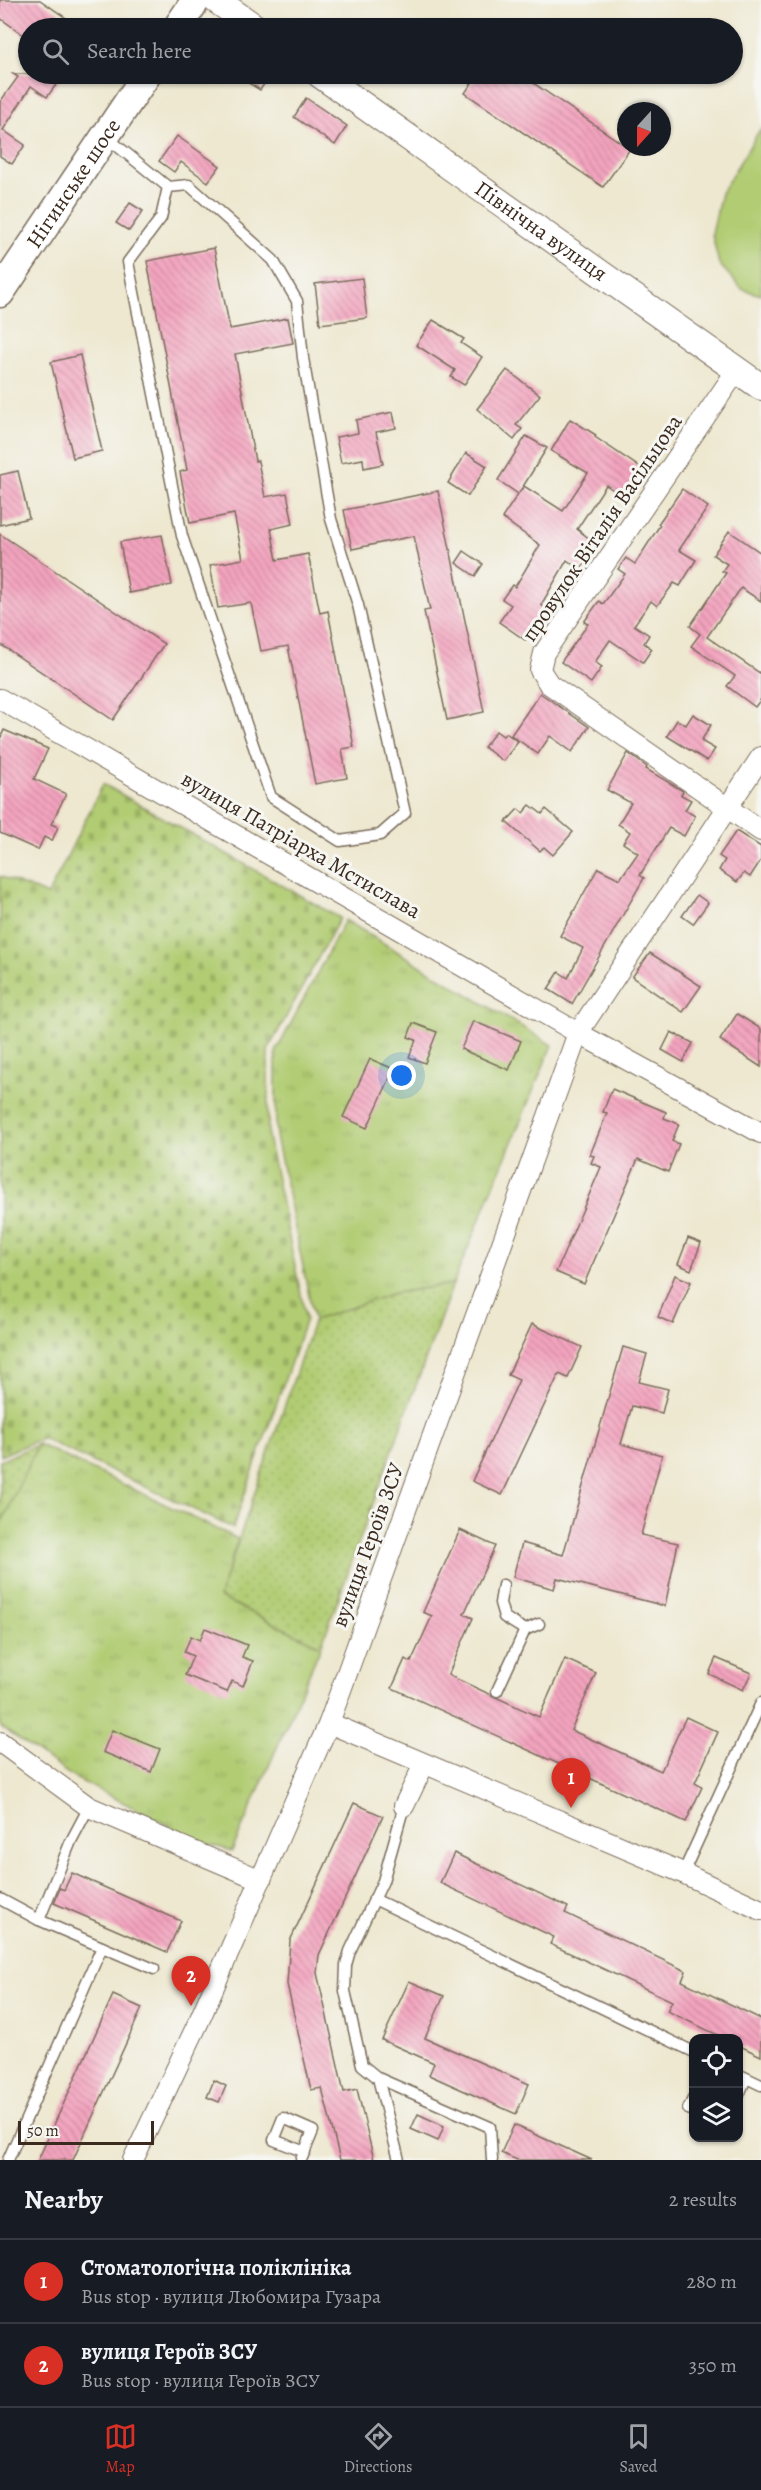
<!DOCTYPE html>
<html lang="en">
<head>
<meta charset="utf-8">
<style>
	:root { --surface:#171b24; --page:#242831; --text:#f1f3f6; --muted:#9ea1a6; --line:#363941; --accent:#d93025 }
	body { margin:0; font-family:Alegreya,serif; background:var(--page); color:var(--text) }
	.controls { position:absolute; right:18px; bottom:18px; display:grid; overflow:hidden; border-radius:12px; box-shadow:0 2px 4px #0004 }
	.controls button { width:54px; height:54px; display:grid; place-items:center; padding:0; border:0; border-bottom:2px solid var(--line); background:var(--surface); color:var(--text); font:30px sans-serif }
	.compass { position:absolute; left:617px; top:102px; width:54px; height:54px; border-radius:50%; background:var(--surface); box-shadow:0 2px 4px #0004; rotate:201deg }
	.scale { position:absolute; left:18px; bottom:15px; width:136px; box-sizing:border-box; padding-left:6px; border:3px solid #3b2a1e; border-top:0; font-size:16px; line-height:21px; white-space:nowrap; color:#3b2a1e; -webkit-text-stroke:4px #f6f6f2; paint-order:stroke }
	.you { position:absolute; left:402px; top:1076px; width:21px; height:21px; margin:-15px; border:4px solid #fff; border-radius:50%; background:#1a73e8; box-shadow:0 0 0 9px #1a73e833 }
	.badge { display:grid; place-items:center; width:39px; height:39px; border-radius:50%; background:var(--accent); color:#fff; font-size:20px; font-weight:700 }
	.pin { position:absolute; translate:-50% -50px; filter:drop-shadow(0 2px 3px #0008) }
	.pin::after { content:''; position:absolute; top:32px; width:21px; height:18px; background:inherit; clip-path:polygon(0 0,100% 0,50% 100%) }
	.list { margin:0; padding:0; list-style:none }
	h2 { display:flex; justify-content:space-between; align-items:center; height:78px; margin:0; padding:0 24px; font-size:26px }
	h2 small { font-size:20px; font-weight:400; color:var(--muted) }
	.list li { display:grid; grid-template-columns:39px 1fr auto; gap:18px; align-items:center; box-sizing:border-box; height:84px; padding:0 24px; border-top:2px solid var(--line) }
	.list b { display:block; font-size:22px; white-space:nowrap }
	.list p { margin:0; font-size:20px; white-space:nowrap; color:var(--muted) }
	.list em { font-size:20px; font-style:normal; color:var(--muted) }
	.icon { flex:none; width:33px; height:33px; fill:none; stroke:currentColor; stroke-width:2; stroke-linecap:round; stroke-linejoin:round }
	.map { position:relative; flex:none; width:761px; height:2160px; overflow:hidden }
	.search { position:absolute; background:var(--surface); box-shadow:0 2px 4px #0004; left:18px; right:18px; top:18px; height:66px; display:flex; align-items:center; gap:15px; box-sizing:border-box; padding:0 21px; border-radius:33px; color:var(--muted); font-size:22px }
	.sheet { height:246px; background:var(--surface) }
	nav { display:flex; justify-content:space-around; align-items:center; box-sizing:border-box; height:84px; border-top:2px solid var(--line); background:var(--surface); font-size:16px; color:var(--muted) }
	nav a { display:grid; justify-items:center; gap:3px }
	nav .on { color:var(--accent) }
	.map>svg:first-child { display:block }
	.grass { fill:url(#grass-tufts); stroke:#767b48; stroke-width:1.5 }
	.cemetery { fill:url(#cemetery-stones); stroke:#767b48; stroke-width:1.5 }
	.park { fill:url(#park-dots); stroke:#767b48; stroke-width:1.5 }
	.pitch { fill:#b1cc72; stroke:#767b48; stroke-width:1.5 }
	.building { fill:url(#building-back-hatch) }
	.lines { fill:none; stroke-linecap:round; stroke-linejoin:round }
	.service-casing { stroke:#7a6c5c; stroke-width:13 }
	.minor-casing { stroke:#7a6c5c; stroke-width:22 }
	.tertiary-casing { stroke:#7a6c5c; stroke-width:28 }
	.secondary-casing { stroke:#7a6c5c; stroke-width:31 }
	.service { stroke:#fff; stroke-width:10 }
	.minor { stroke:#fff; stroke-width:20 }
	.tertiary { stroke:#fff; stroke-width:26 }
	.secondary { stroke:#fff; stroke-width:28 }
	.labels { text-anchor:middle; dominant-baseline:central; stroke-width:6; stroke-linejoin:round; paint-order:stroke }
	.street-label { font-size:22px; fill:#3b2a1e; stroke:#f6f6f2 }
</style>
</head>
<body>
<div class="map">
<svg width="761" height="2160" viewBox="0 0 761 2160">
	<defs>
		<pattern id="grass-tufts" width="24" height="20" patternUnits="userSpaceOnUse" patternTransform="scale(1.5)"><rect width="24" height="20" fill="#b1cc72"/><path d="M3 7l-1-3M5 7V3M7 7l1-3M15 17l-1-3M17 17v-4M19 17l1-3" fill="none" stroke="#99af62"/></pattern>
		<pattern id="cemetery-stones" width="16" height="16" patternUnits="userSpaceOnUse" patternTransform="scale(1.5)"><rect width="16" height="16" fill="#b1cc72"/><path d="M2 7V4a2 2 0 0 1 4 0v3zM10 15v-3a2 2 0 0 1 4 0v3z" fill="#99af62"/></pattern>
		<pattern id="park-dots" width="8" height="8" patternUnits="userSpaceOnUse" patternTransform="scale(1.5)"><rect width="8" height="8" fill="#b1cc72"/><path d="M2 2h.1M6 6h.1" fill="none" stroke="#99af62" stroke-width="1.8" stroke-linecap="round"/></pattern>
		<pattern id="building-back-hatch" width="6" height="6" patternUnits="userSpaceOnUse" patternTransform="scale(1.5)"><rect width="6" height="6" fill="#f4a4bf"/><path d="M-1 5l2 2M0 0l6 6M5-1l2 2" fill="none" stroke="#c7869b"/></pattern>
	</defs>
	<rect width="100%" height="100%" fill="#f6f6f2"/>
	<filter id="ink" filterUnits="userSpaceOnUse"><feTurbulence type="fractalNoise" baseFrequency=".0167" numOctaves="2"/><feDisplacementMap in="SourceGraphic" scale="12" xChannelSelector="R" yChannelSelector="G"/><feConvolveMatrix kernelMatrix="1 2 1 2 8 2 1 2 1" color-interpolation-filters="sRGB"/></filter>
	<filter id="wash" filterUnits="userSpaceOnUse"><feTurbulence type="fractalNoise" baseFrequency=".008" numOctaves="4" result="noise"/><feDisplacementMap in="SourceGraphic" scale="24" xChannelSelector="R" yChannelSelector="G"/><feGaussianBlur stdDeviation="1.35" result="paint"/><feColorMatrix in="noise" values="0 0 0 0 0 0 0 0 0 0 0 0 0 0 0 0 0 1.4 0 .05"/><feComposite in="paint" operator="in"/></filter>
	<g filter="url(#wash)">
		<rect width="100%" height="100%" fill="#eee8d0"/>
		<g class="grass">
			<polygon points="345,920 552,1045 453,1284 395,1293 314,1320 276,1136 276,1052"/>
			<polygon points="38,1444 238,1539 219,1597 321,1646 232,1851 201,1842 73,1777 0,1726 0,1526"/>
		</g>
		<polygon class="cemetery" points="103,784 340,918 268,1050 268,1137 306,1319 233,1528 42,1438 0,1456 0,876 48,895"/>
		<g class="park">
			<polygon points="453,1284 321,1646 219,1597 314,1320 395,1293"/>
			<polygon points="38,1444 0,1526 0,1461"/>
		</g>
		<polygon class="pitch" points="761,128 761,295 742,289 719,264 712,234 721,193"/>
		<g id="blocks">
			<g class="building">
				<polygon points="0,0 40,0 66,18 59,28 28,28 28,38 0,18"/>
				<polygon points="13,74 64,74 47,97 31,86 3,130 25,145 12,164 0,156 0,102 18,77"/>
				<polygon points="234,74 271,74 260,90"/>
				<polygon points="478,74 520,74 630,149 603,187 465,93"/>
				<polygon points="306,98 347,126 335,145 294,117"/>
				<polygon points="177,136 220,166 208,182 181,162 174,172 159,161"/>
				<polygon points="130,203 143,211 129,231 116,223"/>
				<polygon points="214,248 230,329 288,318 293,343 235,354 255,461 258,461 265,497 287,493 293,524 271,529 277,560 308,554 320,613 328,611 354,747 342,749 347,778 315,784 288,646 261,651 251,603 218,608 210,565 243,559 234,514 190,523 180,472 187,470 147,261"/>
				<polygon points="362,278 367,318 320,324 315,284"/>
				<polygon points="433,320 464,339 461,343 482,357 464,385 451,377 455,370 416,345"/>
				<polygon points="80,355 102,451 73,458 51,362"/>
				<polygon points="507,370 540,395 516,425 522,429 514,440 477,409"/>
				<polygon points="393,412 396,428 376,432 383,464 364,468 363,459 341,463 336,437 358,433 356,420"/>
				<polygon points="570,419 596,435 595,437 645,471 626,499 606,485 577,529 599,546 580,570 567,560 541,605 547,609 525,640 499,622 511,605 502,599 512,585 515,587 540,545 502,518 518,494 498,480 526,436 547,448 519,493 524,486 563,511 588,473 551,451"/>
				<polygon points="466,453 487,466 468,496 448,483"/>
				<polygon points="18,471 29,518 0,525 0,475"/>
				<polygon points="682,489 708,507 679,550 696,560 680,586 674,583 657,606 651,601 634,625 649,635 644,643 652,649 643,662 610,640 595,662 602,667 591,683 561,662 588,624 584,622 599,601 603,604 625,574 618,569 626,558 635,564 660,525 658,524"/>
				<polygon points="438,491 484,712 447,720 424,611 430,610 414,536 352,549 344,510"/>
				<polygon points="729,531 761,553 761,601 741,588 707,637 761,674 761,699 755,707 727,686 735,676 691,646 700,634 690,626 726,573 722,571 727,564 713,555"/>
				<polygon points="0,534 164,644 113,720 0,644"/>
				<polygon points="162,535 172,585 129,593 120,542"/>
				<polygon points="464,551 483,564 475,576 456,563"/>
				<polygon points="540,693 589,727 572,752 550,736 538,754 511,735"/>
				<polygon points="693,714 711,725 701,741 715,749 707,761 667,736 677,720 686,725"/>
				<polygon points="4,730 48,749 34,779 66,794 51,824 58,827 52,841 44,837 38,850 0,833 0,739"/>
				<polygon points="496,731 503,736 506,733 518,742 503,761 484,747"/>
				<polygon points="628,753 647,767 646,769 683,791 681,795 691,800 685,810 695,816 684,836 669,828 640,875 644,878 572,1004 548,989 559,972 568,978 583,948 560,936 598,868 620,879 638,853 623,843 630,832 618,824 631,803 607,790"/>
				<polygon points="530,805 542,814 546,809 573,832 553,855 544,847 540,851 506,822 518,809 523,813"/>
				<polygon points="736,831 761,847 761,860 750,877 744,873 737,882 719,870 725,860 719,856"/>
				<polygon points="697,895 708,903 693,924 682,916"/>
				<polygon points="650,953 701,986 683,1012 632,977"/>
				<polygon points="737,1014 761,1029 761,1067 720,1040"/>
				<polygon points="473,1021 521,1041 509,1070 461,1049"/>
				<polygon points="413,1023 437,1032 425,1063 409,1057 416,1040 408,1037"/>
				<polygon points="671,1032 693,1043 683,1062 662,1050"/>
				<polygon points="370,1059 394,1069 367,1128 343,1117"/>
				<polygon points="612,1089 666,1112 664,1118 679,1124 672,1141 679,1144 668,1172 638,1159 584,1284 556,1272 601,1167 591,1163 594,1156 590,1155 607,1113 603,1112"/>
				<polygon points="688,1238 701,1243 691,1270 678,1264"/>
				<polygon points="675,1275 691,1282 673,1324 658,1317"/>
				<polygon points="532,1324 582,1347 568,1378 559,1374 502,1495 472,1481 519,1380 508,1375"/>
				<polygon points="623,1347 647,1354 639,1382 668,1389 662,1413 632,1406 621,1444 662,1455 641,1535 678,1543 665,1606 557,1578 554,1589 513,1577 522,1543 563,1555"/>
				<polygon points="460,1530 495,1546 464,1614 473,1618 448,1675 539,1717 565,1659 596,1673 571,1730 661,1771 686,1717 718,1732 695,1783 702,1787 686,1822 392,1688 405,1659 411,1662 432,1616 423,1612"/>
				<polygon points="205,1628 247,1645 242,1657 253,1661 243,1686 232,1681 227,1692 185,1675 193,1656 184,1652 191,1636 200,1640"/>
				<polygon points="716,1658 751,1673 743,1690 709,1674"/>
				<polygon points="112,1730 160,1749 151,1772 103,1752"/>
				<polygon points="354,1803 383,1816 319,1955 317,1973 344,2092 357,2089 374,2160 340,2160 322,2088 311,2090 287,1984 290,1941"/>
				<polygon points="454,1853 568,1907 565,1913 686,1971 682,1981 761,2019 761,2056 738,2045 738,2038 724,2038 667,2011 672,2001 550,1944 554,1937 440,1883"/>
				<polygon points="72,1873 181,1921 167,1952 54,1903 60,1888 64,1890"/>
				<polygon points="409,1981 444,1996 425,2038 529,2084 516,2114 429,2075 434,2063 382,2040"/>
				<polygon points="113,1995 142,2008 73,2160 38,2160"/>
				<polygon points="214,2080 226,2086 219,2102 207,2097"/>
				<polygon points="418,2114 444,2126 438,2141 411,2129"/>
				<polygon points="514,2125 592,2160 517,2160 501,2153"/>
			</g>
		</g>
	</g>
	<g filter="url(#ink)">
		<use href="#blocks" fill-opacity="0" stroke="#7a6c5c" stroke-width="1.5"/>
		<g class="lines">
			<g class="service-casing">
				<g id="service">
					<polyline points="105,136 168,187 161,218 128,262 182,536 271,797 340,841 380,835 405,813 358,605 331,519 303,358 297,301 273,260 189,185 168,187"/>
					<polyline points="503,1585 500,1603 504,1617 525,1630 539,1624"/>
					<polyline points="497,1691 525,1630"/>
					<polyline points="404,1806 383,1881 350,1951 346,1965 345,1991 362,2065 378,2078 490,2127 492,2160"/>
					<polyline points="683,1873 761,1703"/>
					<polyline points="0,1899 39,1920"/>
					<polyline points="374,1899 694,2052"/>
					<polyline points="102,1947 154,1969"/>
					<polyline points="738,2074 761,2085"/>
					<polyline points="378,2078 399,2160"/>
					<polyline points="694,2097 688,2109 694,2111"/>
					<polyline points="738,2097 746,2078"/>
					<polyline points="8,2160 102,1947 39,1920 71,1841 89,1807"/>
					<polyline points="301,2160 313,2131 283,2118 274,2140 305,2152"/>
				</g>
			</g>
			<g class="minor-casing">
				<g id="minor">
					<polyline points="737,370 544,653 540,670 549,684 761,831"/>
					<polyline points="0,699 578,1033 761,1133"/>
					<polyline points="329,1723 683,1873 761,1910"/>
					<polyline points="0,1742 89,1807 261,1880"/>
					<polyline points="404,1806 424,1764"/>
					<polyline points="133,2160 199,2021 329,1723 578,1033 761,757"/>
				</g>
			</g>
			<g class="tertiary-casing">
				<g id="tertiary">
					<polyline points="216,0 256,28"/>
					<path id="s1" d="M319 74 761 387"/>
				</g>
			</g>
			<g class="secondary-casing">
				<g id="secondary">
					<polyline points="177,28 196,0"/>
					<path id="s2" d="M0 293 147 74"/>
				</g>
			</g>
			<use href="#service" class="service"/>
			<use href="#minor" class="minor"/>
			<use href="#tertiary" class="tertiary"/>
			<use href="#secondary" class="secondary"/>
		</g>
	</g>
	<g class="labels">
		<g class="street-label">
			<text stroke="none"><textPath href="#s2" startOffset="132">Нігинське шосе</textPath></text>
			<text stroke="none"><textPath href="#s1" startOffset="272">Північна вулиця</textPath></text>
			<text transform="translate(602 528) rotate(-56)">провулок Віталія Васільцова</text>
			<text transform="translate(301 845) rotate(30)">вулиця Патріарха Мстислава</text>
			<text transform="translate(368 1545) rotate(-70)">вулиця Героїв ЗСУ</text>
		</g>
	</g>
</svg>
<div class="controls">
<button><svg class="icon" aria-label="locate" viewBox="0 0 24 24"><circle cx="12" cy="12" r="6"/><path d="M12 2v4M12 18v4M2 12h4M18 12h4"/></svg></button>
<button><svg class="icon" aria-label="layers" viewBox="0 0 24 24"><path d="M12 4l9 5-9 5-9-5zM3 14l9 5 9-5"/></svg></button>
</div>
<svg class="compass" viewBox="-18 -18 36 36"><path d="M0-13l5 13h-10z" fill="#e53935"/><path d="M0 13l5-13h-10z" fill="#9ea1a6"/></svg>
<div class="scale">50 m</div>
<div class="you"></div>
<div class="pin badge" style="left:571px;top:1808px">1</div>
<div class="pin badge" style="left:191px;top:2006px">2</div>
<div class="search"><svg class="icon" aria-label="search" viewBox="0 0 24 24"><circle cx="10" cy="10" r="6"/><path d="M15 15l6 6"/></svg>Search here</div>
</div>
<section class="sheet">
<h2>Nearby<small>2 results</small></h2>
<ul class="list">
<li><span class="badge">1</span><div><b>Стоматологічна поліклініка</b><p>Bus stop · вулиця Любомира Гузара</p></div><em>280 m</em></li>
<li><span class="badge">2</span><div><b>вулиця Героїв ЗСУ</b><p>Bus stop · вулиця Героїв ЗСУ</p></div><em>350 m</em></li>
</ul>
</section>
<nav>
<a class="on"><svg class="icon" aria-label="map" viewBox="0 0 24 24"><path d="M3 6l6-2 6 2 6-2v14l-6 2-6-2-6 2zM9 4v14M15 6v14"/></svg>Map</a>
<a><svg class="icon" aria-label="directions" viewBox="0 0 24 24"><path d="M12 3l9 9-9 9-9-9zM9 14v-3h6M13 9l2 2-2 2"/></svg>Directions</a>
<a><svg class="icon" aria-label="saved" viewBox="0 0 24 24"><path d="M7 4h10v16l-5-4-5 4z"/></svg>Saved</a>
</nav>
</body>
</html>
